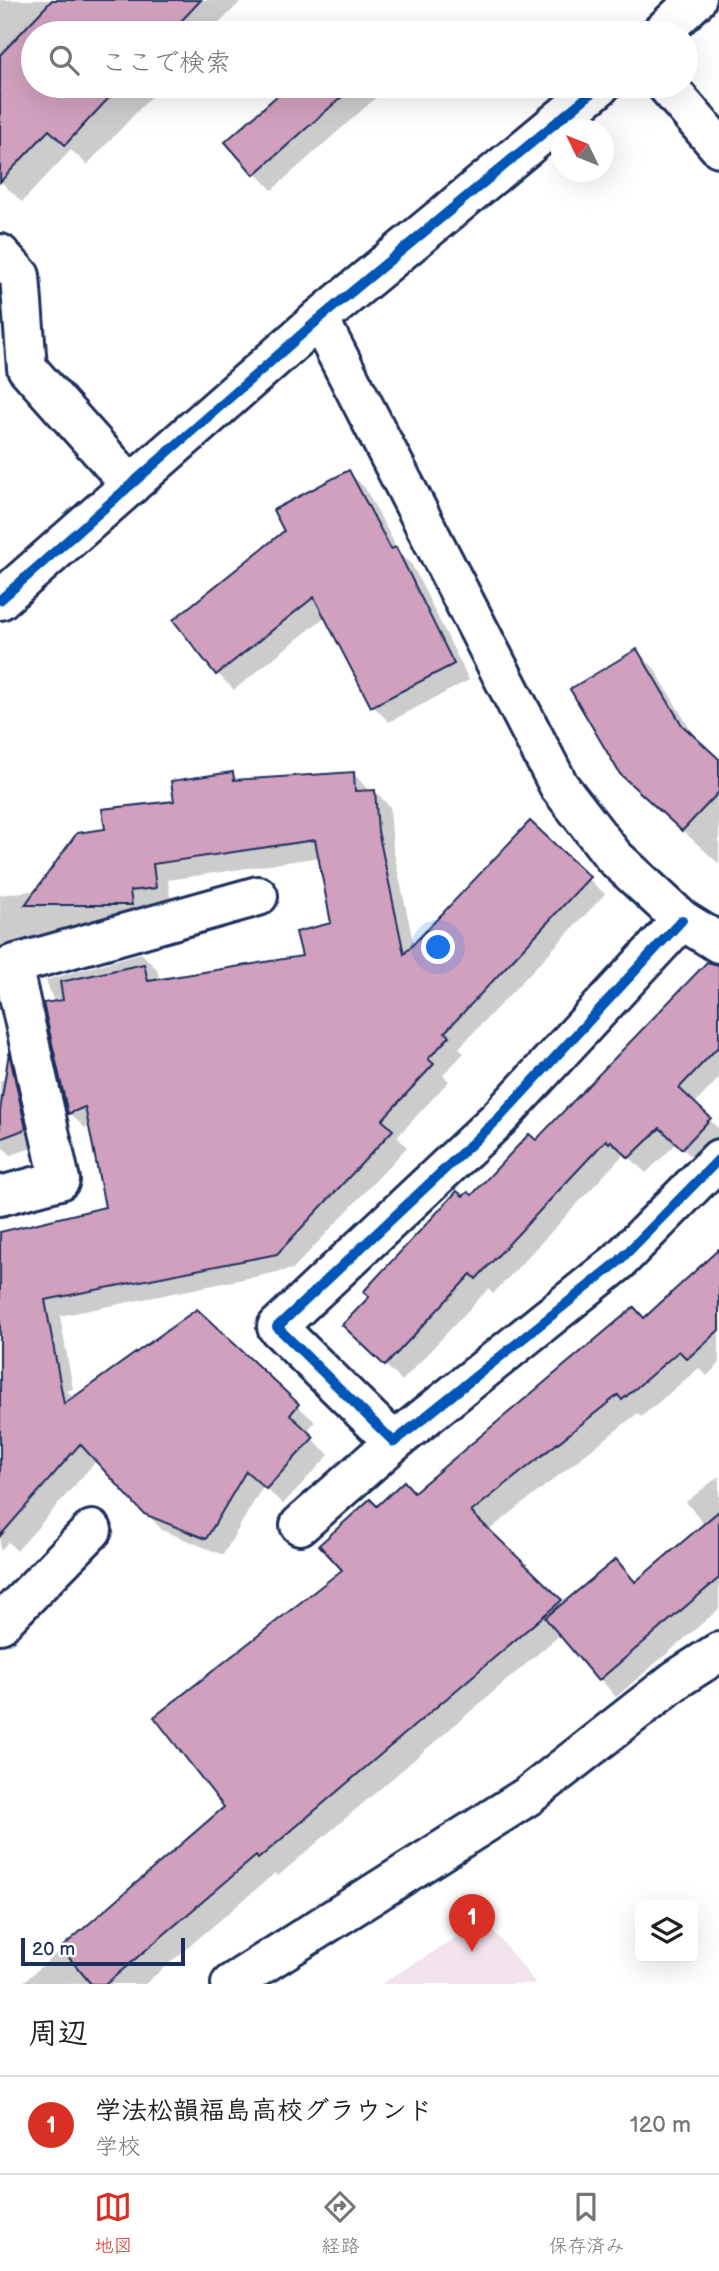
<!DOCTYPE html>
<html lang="ja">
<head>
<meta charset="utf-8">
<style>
	:root { --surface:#fff; --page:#f6f6f6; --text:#222; --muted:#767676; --line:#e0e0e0; --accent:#d93025 }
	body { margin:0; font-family:"Balsamiq Sans","Klee One",sans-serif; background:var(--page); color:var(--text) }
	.controls { position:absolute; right:21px; bottom:21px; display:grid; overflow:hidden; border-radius:10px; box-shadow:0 7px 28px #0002 }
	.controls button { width:63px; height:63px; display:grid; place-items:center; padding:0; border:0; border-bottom:2px solid var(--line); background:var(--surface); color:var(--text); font:35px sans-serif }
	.compass { position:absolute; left:551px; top:119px; width:63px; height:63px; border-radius:50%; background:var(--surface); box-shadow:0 7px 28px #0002; rotate:313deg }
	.scale { position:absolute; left:21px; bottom:18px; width:164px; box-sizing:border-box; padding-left:7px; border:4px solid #1b2f5e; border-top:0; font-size:19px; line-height:24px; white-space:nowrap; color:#1b2f5e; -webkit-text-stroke:5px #fff; paint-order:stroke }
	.you { position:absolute; left:439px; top:948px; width:24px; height:24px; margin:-18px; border:5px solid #fff; border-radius:50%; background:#1a73e8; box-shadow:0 0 0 10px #1a73e833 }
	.badge { display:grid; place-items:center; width:46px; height:46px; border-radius:50%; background:var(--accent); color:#fff; font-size:23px; font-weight:700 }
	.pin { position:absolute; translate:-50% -58px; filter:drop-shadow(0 2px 4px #0008) }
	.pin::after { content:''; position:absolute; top:37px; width:24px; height:21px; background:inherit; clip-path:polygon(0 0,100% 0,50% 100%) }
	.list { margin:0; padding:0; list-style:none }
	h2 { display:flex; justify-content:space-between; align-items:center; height:91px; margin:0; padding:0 28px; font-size:30px }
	h2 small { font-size:23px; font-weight:400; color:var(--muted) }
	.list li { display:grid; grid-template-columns:46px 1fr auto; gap:21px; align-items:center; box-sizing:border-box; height:98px; padding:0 28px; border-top:2px solid var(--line) }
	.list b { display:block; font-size:26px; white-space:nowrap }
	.list p { margin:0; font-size:23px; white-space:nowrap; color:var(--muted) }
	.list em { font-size:23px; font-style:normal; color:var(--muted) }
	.icon { flex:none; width:38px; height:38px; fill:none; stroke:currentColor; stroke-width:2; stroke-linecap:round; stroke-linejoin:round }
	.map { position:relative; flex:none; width:719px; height:1984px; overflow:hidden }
	.search { position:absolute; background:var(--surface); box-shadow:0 7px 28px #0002; left:21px; right:21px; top:21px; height:77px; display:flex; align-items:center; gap:18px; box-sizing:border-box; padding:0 24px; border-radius:38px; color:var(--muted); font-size:26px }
	.sheet { height:189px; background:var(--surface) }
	nav { display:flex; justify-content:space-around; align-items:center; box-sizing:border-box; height:98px; border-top:2px solid var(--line); background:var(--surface); font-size:19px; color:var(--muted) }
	nav a { display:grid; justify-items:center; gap:4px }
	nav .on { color:var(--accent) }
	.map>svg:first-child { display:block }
	.built { fill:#f1e2ec }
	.shadow { fill:#0003 }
	.building { fill:#d1a0be; stroke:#1b2f5e; stroke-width:2 }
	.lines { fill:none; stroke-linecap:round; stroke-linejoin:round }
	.street-casing { stroke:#1b2f5e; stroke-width:44 }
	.secondary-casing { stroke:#1b2f5e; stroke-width:44 }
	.street { stroke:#fff; stroke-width:38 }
	.secondary { stroke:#fff; stroke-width:38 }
	.cycleway-casing { stroke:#fff; stroke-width:15 }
	.cycleway { stroke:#0057b8; stroke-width:10 }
</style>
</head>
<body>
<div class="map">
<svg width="719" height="1984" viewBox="0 0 719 1984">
	<rect width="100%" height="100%" fill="#fff"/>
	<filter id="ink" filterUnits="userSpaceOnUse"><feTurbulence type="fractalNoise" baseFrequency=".0143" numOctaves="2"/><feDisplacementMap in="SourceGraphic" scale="14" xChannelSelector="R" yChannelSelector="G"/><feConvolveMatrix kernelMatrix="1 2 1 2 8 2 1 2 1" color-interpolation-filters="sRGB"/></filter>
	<g filter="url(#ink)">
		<polygon class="built" points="485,1920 536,1984 381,1984"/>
		<g class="shadow">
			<polygon points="0,0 242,0 210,33 33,33 33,86 161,86 87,165 71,150 22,202 0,181"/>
			<polygon points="291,86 389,86 272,190 227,142"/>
			<polygon points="349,472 365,488 399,552 412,565 469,680 389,722 373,706 326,616 234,690 218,674 175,621 286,532"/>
			<polygon points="637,651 654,668 697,741 719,761 719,864 639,790"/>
			<polygon points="233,774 240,781 354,774 370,792 375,791 390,807 393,848 414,946 530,824 605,894 459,1048 464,1053 443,1075 449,1081 397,1137 407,1147 293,1269 60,1316 73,1389 67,1391 75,1399 197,1311 315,1422 306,1432 329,1455 283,1504 263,1486 223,1555 162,1530 97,1460 17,1551 8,1542 0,1551 0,1234 107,1208 91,1126 85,1128 69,1113 73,1056 46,980 141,953 157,969 160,981 304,958 333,924 320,857 168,880 171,903 144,906 148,924 0,985 0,895 38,890 107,831 176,802"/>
			<polygon points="719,991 719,1078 694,1105 719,1129 719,1143 699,1164 677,1143 646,1173 628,1156 626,1158 623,1155 493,1294 488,1289 402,1381 361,1341 464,1199 472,1198"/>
			<polygon points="14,1076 29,1092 41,1145 11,1155 0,1145 0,1081"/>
			<polygon points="719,1251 719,1364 707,1376 699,1368 641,1417 638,1413 488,1531 564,1605 615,1561 636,1583 705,1525 686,1502 719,1476 719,1609 616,1697 561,1634 278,1876 275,1873 145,1984 21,1984 227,1807 377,1508 414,1494 644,1320"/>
		</g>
		<g class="building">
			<polygon points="52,0 201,0 170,33 33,33 33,86 120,86 65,145 49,130 0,182 0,55"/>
			<polygon points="288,86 354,86 254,175 225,142"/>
			<polygon points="349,470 391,549 396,547 454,664 371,707 314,597 216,675 173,620 284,531 273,510"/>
			<polygon points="637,649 682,725 719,759 719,792 682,831 620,774 570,689"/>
			<polygon points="233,772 234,780 354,772 355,791 375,790 378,831 404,954 530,821 590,877 445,1032 450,1036 428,1059 434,1064 382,1120 393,1130 277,1254 45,1300 64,1404 197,1309 299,1404 290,1415 314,1437 266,1489 246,1471 206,1539 144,1514 80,1444 0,1536 0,1232 105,1207 85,1107 68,1114 43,1003 63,1000 60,982 144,964 148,981 302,956 296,932 331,923 315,840 153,864 156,888 130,891 132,905 25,905 77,833 105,829 102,809 174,801 171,781"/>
			<polygon points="707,962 719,965 719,1046 679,1088 711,1118 682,1149 660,1128 629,1158 611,1141 609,1143 606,1140 476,1279 471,1274 385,1366 342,1325 369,1297 363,1292 457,1191 463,1196 468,1192 472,1195 529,1134 536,1140"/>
			<polygon points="9,1052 26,1129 0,1139 0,1111"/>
			<polygon points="719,1249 719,1330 687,1359 679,1351 622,1400 618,1395 471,1512 562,1600 258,1859 256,1856 106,1984 91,1984 61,1948 224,1807 154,1717 342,1570 319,1545 370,1499 377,1506 404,1481 414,1492 634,1307 644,1318"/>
			<polygon points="719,1511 719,1578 598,1681 545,1618 616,1559 635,1582"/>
		</g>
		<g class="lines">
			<g class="street-casing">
				<g id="street">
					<polyline points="667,86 719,147"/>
					<polyline points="0,254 20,276 27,368 131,485"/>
					<polyline points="319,319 559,786 614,857 682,920 719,943"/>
					<polyline points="682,920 499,1118 277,1327 394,1442 618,1262 719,1159"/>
					<polyline points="0,1196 60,1180 12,965 258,896"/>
					<polyline points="300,1525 394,1442"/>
					<polyline points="0,1624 92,1530"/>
					<polyline points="231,1984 528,1796 677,1679 719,1652"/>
				</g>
			</g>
			<g class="secondary-casing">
				<g id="secondary">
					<polyline points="661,33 696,0"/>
					<polyline points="0,600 319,319 600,86"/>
				</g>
			</g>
			<use href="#street" class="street"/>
			<use href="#secondary" class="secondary"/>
			<g class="cycleway-casing">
				<g id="cycleway">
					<polyline points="0,600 319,319 600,86"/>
					<polyline points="682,920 499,1118 277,1327 394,1442 618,1262 719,1159"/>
				</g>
			</g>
			<use href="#cycleway" class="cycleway"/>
		</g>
	</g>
</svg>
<div class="controls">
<button><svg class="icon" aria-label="layers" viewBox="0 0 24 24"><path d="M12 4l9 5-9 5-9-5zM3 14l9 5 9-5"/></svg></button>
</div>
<svg class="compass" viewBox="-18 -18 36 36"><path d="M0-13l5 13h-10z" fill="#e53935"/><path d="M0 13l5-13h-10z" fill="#767676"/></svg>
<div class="scale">20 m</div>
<div class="you"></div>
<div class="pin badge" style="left:472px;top:1952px">1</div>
<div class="search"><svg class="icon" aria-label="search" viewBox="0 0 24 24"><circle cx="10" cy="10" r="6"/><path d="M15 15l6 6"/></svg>ここで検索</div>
</div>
<section class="sheet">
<h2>周辺<small></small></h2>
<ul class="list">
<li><span class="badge">1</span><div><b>学法松韻福島高校グラウンド</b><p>学校</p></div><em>120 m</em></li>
</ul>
</section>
<nav>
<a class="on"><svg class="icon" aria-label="map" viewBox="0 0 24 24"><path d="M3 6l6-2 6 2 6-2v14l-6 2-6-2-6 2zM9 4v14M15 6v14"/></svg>地図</a>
<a><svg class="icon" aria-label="directions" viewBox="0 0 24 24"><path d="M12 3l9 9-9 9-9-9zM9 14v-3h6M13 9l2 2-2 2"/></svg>経路</a>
<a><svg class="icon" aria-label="saved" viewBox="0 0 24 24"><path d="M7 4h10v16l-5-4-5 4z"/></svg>保存済み</a>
</nav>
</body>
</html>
